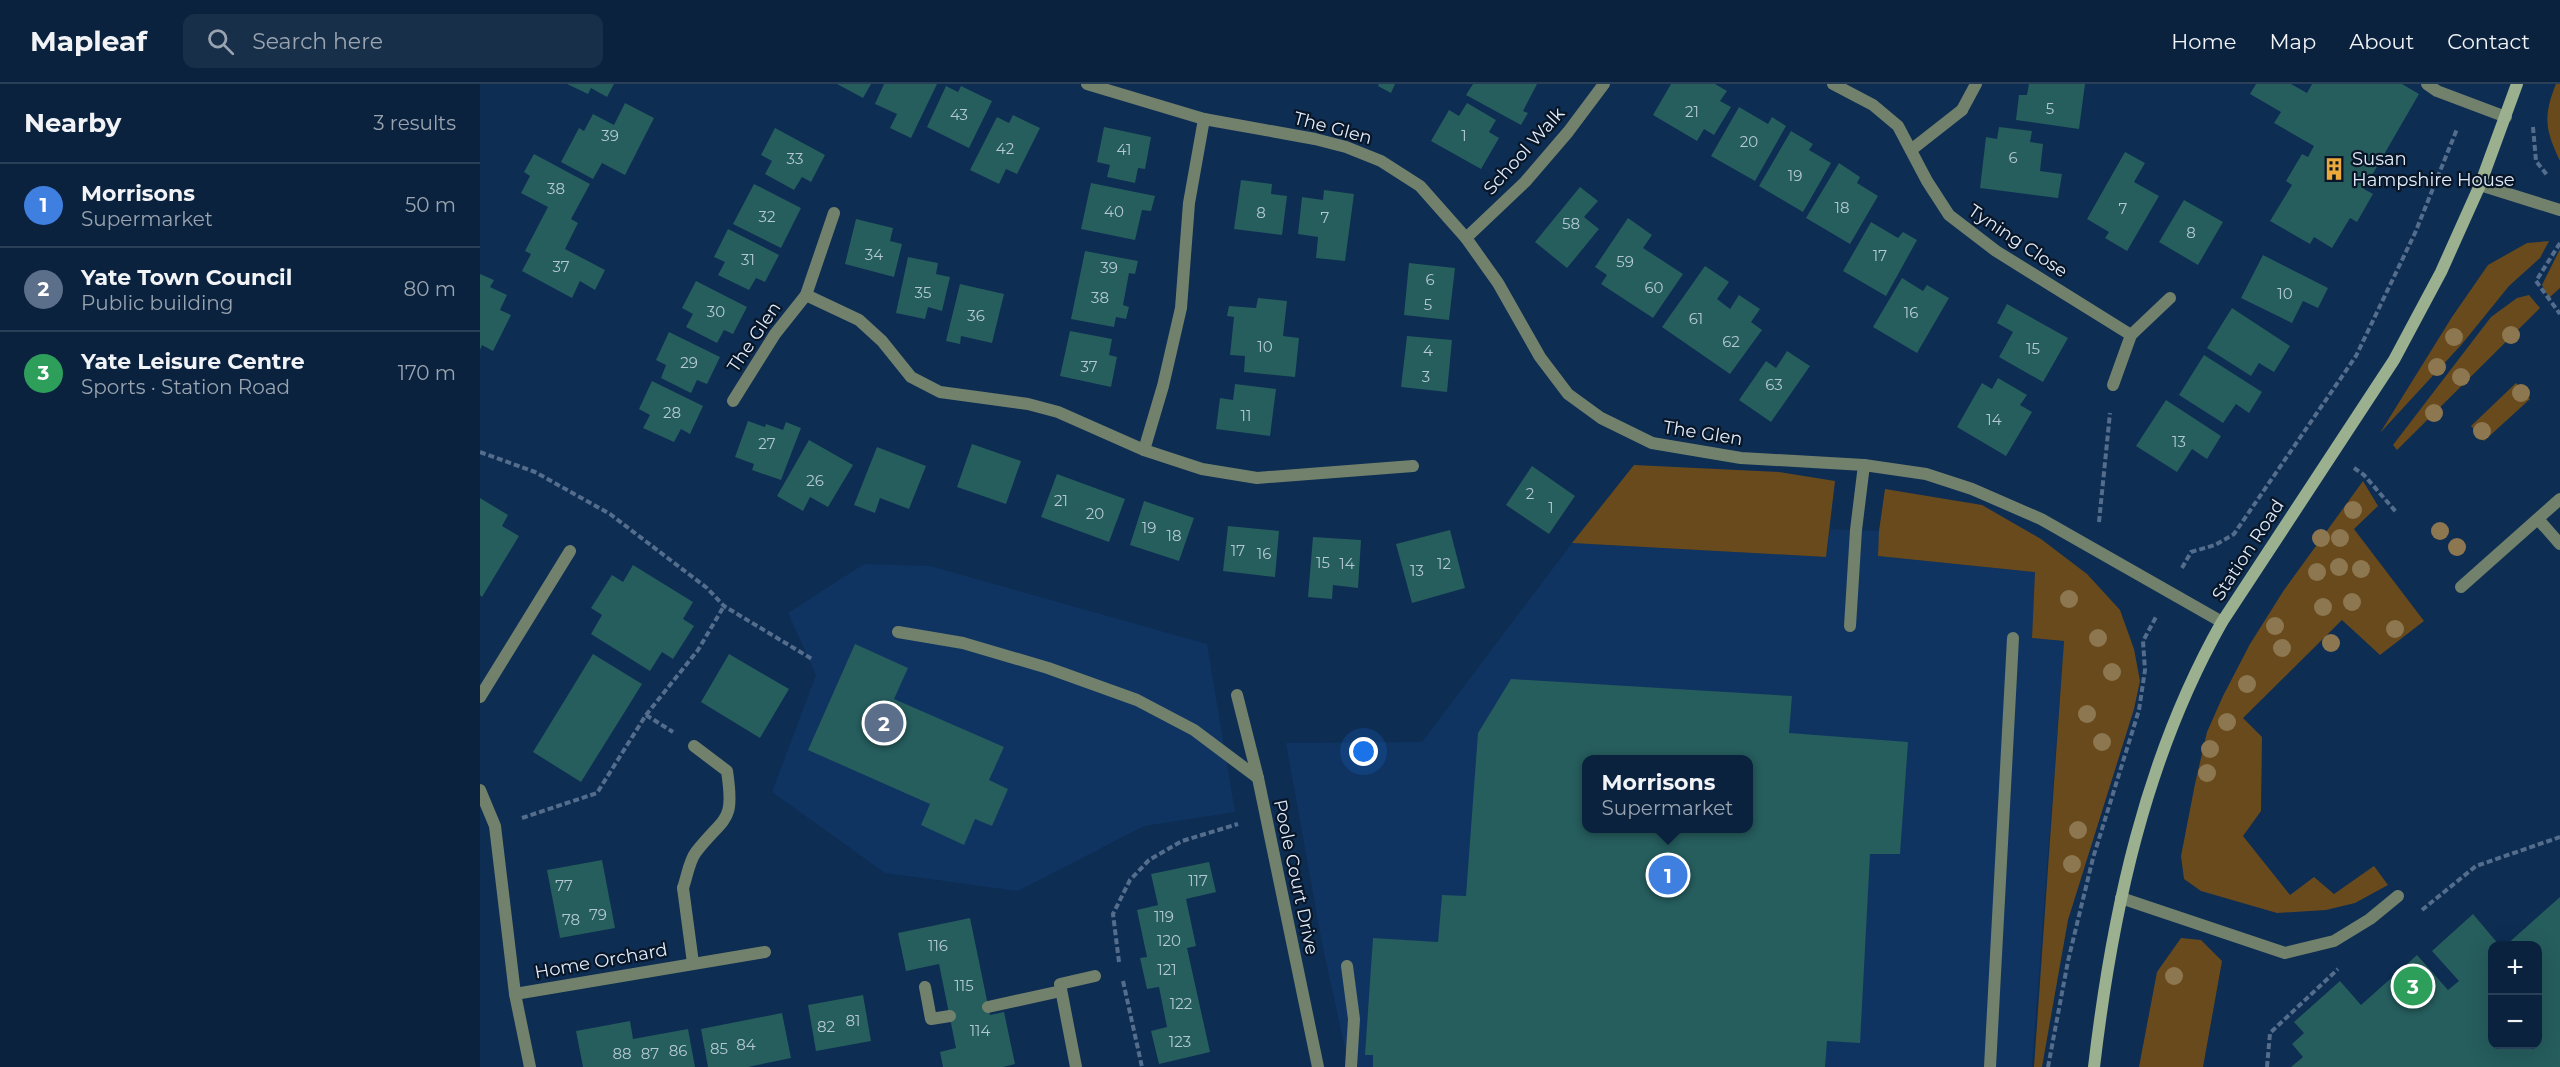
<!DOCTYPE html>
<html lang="en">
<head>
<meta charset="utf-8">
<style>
	:root { --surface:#0a223e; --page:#182f49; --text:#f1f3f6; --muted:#99a4b0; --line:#2a3f58; --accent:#eca93b }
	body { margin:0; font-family:Montserrat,sans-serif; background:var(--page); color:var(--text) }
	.controls { position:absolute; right:18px; bottom:18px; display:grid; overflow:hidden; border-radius:12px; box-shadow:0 6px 24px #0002 }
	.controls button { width:54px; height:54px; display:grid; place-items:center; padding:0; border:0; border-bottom:2px solid var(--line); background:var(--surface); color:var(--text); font:30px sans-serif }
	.you { position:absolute; left:884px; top:668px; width:21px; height:21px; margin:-15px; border:4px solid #fff; border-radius:50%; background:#1a73e8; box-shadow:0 0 0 9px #1a73e833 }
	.badge { display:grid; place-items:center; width:39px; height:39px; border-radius:50%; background:var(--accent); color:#fff; font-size:20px; font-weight:700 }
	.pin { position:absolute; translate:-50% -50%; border:3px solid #fff; box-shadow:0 2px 6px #0006 }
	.popup { position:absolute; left:1102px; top:671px; width:171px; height:78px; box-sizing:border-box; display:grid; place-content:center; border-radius:12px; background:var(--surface); filter:drop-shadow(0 2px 4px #0005); font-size:20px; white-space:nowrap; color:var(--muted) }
	.popup b { font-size:22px; color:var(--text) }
	.popup::after { content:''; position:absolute; left:50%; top:100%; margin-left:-12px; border:12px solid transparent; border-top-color:var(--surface) }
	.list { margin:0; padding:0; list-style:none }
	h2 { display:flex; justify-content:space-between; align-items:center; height:78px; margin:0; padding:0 24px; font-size:26px }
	h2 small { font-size:20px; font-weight:400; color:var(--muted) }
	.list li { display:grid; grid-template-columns:39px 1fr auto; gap:18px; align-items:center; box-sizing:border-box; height:84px; padding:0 24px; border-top:2px solid var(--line) }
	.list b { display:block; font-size:22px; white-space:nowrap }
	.list p { margin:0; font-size:20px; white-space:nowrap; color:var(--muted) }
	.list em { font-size:20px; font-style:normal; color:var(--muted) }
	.icon { flex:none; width:33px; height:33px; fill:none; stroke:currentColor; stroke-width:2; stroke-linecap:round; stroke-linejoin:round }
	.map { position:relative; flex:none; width:2080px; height:983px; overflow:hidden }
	header { display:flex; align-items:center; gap:36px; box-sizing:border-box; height:84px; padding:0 30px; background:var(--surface); border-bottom:2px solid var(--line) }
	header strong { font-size:28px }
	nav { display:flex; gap:33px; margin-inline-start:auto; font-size:21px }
	.search { width:420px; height:54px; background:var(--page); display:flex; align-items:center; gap:15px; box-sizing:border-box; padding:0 21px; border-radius:12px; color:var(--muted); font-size:22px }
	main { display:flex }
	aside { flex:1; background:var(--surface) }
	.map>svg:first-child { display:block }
	.built { fill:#0f3461; fill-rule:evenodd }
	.green { fill:#684a1d }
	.building { fill:#265d5d; fill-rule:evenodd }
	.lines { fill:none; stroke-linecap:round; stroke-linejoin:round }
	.path { stroke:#546d8c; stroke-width:4; stroke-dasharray:6 3; stroke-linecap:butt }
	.service { stroke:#72816b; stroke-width:12 }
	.minor { stroke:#72816b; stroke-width:12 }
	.secondary { stroke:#9ab08e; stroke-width:12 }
	.tree { fill:#8d7750 }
	.labels { text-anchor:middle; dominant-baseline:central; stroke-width:4.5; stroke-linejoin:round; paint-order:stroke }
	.number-label { font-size:15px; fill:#b2c8d4 }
	.street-label { font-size:18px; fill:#e1ecfb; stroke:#081627 }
	.poi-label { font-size:18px; fill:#e1ecfb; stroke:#081627; text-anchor:start }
</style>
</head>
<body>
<header>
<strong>Mapleaf</strong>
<div class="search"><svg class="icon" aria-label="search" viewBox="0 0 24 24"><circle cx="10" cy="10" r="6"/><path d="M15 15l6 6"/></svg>Search here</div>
<nav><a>Home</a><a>Map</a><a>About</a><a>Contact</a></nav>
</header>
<main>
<aside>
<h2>Nearby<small>3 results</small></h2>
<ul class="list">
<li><span class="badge" style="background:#3f7fe0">1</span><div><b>Morrisons</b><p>Supermarket</p></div><em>50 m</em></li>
<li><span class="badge" style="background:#5c6f8a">2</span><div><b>Yate Town Council</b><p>Public building</p></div><em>80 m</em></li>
<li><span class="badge" style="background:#2e9e5b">3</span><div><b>Yate Leisure Centre</b><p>Sports · Station Road</p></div><em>170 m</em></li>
</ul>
</aside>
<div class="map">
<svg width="2080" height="983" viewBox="0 0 2080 983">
	<rect width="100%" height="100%" fill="#0d2d53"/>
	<g class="built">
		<path d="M1350 445 1399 447 1398 472 1555 488 1552 554 1584 557 1552 983H869L842 859 806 659 942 658 1092 459 1346 473ZM1107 676H1269V744H1107Z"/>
		<polygon points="384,480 450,482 727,560 755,728 664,742 538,807 405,789 292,708 336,591 308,529"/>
	</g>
	<g class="green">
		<path d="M2076 0H2080V77C2065 46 2063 32 2076 0Z"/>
		<polygon points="2069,157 2060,174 2029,202 1982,260 1900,349 1972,233 2008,181 2047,159"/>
		<polygon points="2080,165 2080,204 2069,214 2062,201"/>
		<polygon points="2049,211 2060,224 1917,366 1913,361 2011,233 2037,214"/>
		<polygon points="2036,299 2050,315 2004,357 1991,342"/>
		<polygon points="1154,381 1299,388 1355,397 1346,473 1092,459"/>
		<polygon points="1883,397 1898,422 1874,445 1944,537 1900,571 1862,536 1763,634 1782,653 1781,727 1763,752 1810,811 1834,793 1854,810 1894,782 1908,801 1875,819 1846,826 1797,829 1721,807 1704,795 1701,772 1715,700 1727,648 1743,612 1770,560 1804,506"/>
		<polygon points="1405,405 1502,421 1561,455 1607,490 1640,526 1654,565 1660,597 1654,625 1588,836 1562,983 1554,983 1584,557 1552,554 1555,488 1398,472 1399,447"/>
		<polygon points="1701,854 1721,856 1742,877 1723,983 1659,983 1677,888"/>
	</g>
	<g class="building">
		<polygon points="87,0 134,0 127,13 111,4 108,10"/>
		<polygon points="357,0 391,0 383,14"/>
		<polygon points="404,0 457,0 431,54 410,44 417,30 395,20"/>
		<polygon points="899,0 915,0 911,9 898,2"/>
		<polygon points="993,0 1057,0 1043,27 1048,29 1041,41 986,11"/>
		<polygon points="1191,0 1235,0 1247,7 1240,17 1251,23 1234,51 1224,45 1217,57 1173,31"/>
		<polygon points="1549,0 1605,0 1599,45 1536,36 1539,11 1547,11"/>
		<polygon points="1776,0 1811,0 1827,9 1832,0 1922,0 1939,10 1884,105 1893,110 1877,138 1870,134 1852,164 1834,153 1830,160 1790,137 1812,101 1806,97 1822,70 1828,73 1834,62 1794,39 1801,28 1770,10"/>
		<polygon points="466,2 478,8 481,2 512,17 489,64 447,43"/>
		<polygon points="145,19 174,34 145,91 122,79 113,95 81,78 99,44 104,47 113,30 134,41"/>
		<polygon points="987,19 1016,36 1009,48 1019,54 1001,85 951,57 969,26 979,32"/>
		<polygon points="1259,23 1288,40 1292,33 1306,42 1275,97 1231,72"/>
		<polygon points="533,31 560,44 537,90 526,85 519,100 490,86 517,33 529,39"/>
		<polygon points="624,43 671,53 665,85 658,84 655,99 627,93 630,81 617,78"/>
		<polygon points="1519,43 1552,47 1550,58 1563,60 1560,87 1582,90 1578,114 1500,104 1506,53 1517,55"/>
		<polygon points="295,44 345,71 331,98 322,93 314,106 285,90 292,77 281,71"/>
		<polygon points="1311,47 1333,60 1329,66 1351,79 1323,128 1279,102"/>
		<polygon points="1645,68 1665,79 1654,98 1679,112 1647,167 1625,154 1629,148 1607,135"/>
		<polygon points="54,70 110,100 91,135 98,139 85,165 125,186 115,206 100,197 92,214 42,187 51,170 45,167 68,123 41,109 50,92 44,88"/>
		<polygon points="1359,79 1380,93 1377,99 1398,112 1370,160 1326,134"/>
		<polygon points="761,96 792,100 791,110 807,112 802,151 754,145"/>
		<polygon points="611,99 675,112 671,127 662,126 655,156 601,145"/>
		<polygon points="274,100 321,124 301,164 253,140"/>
		<polygon points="1100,103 1118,117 1104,133 1119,145 1087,184 1055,158"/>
		<polygon points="844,106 874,110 865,177 836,174 838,153 818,150 822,113 843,116"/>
		<polygon points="1704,116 1743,138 1718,181 1679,158"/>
		<polygon points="1148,134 1172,151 1163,164 1203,190 1173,234 1121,200 1127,191 1115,183"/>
		<polygon points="376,135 413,144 410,157 422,160 414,193 365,180"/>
		<polygon points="1391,138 1418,154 1423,148 1437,156 1406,212 1363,187"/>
		<polygon points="248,145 299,171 285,198 276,194 269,206 238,191 245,178 234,173"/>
		<polygon points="605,167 658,177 655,190 649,189 643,221 649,223 646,235 636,233 634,243 591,235"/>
		<polygon points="1783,171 1848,204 1838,224 1823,217 1812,239 1761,214"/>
		<polygon points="428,173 458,179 456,190 470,193 462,227 448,223 445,235 416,229"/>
		<polygon points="929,179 975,184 969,236 924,231"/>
		<polygon points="1225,182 1249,198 1237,215 1250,225 1259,211 1280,225 1271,238 1282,246 1250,290 1182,243"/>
		<polygon points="0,190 14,196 10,203 27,211 20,226 31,231 13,267 2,261 0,266"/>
		<polygon points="1422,194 1443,207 1447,201 1469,214 1437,269 1393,243"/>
		<polygon points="216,197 267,223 253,250 244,246 237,259 206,243 213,230 202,224"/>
		<polygon points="480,200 524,210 512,259 481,252 480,260 466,257"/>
		<polygon points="778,214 807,217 803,252 819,254 815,293 764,288 765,272 750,271 754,233 747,232 749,222 776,224"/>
		<polygon points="1527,220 1588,254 1563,298 1519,273 1533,248 1517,239"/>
		<polygon points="1752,224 1810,262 1794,288 1779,279 1771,292 1727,264"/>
		<polygon points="590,247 632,255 629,271 637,273 631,303 580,292"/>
		<polygon points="189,248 240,273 227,300 217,296 211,309 181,294 186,281 176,276"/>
		<polygon points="927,252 972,256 967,308 921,303"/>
		<polygon points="1307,267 1330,282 1291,338 1259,316 1286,277 1296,284"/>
		<polygon points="1724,271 1782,308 1769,329 1756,320 1743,339 1699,311"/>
		<polygon points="1518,294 1547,311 1540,321 1552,328 1526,372 1477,343 1502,299 1512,305"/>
		<polygon points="172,297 223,322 210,350 201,345 194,358 163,344 170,331 159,325"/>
		<polygon points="755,300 796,305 790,352 736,345 740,314 753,316"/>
		<polygon points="1686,316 1741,352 1727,375 1712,365 1697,388 1656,362"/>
		<polygon points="268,337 285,343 286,340 303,346 306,338 321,344 301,396 272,386 274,380 255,373"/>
		<polygon points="329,356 373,381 348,423 330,413 323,427 297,412"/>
		<polygon points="492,360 541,377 526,420 477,403"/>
		<polygon points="397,363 446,382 429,425 400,414 395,429 374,421"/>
		<polygon points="1052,382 1095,412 1069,450 1026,421"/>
		<polygon points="577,390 645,415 629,458 561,433"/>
		<polygon points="0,414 28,431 22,442 39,452 2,513 0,511"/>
		<polygon points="664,417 714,434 699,477 650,461"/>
		<polygon points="748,442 799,447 795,493 743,487"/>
		<polygon points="970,446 985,504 932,519 916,460"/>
		<polygon points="833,453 881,456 878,504 853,501 852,515 828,513"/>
		<polygon points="153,481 213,518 203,535 214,542 193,575 182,568 170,587 111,550 122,531 111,524 132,491 143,498"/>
		<polygon points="375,560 428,584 414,615 524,663 509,696 528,705 512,742 495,735 484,761 441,741 450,720 328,666"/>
		<polygon points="113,570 162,600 101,698 53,668"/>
		<polygon points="249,570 309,605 280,654 221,618"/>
		<path d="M1031 595 1312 612 1309 649 1428 658 1420 770H1390L1380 959 1347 957 1345 983H893V971H885L893 854 958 858 962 811 986 812 998 649ZM1107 676H1269V744H1107Z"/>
		<polygon points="122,776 135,844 80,854 67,786"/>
		<polygon points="729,778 736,808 706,815 716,862 707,864 730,968 679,980 671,947 687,943 679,903 667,905 660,874 667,873 657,826 678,821 671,790"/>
		<polygon points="2080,813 2080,983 1811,983 1823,973 1812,960 1824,949 1814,938 1860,897 1881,921 1937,871 1968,906 1979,897 1952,867 1993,830 2020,862 2012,862 2012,960 2058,960 2058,862 2025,862"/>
		<polygon points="490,834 510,931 524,928 535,980 523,983 463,983 460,968 476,964 459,880 426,887 418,849"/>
		<polygon points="383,911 391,957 336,967 328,921"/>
		<polygon points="302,929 311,974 268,983 228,983 221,945"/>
		<polygon points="150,937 153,955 208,945 215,983 103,983 96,947"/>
	</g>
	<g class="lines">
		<g class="path">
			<polyline points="2053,43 2056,77 2067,91"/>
			<polyline points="2080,159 2056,197 2080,230"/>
			<polyline points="0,368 55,388 130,430 227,504 244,522 332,575"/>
			<polyline points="1874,384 1884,391 1917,429"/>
			<polyline points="1619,438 1630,329"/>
			<polyline points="1702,484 1711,468 1735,461 1754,450 1876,272 1935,149 1977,45"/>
			<polyline points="166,631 193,648"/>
			<polyline points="42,734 117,709 166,631 218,566 244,522"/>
			<polyline points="1942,826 1996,782 2080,753"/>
			<polyline points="639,878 633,830 650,796 669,776 702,757 758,740"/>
			<polyline points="643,897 662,983"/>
			<polyline points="1568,983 1588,877 1613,774 1659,626 1665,586 1663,557 1676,533"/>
			<polyline points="1787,983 1790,949 1858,885"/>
		</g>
		<g class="service">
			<polyline points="1947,0 1957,7 2026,33"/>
			<polyline points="1482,26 1496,0"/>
			<polyline points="2000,101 2080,126"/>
			<polyline points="253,317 295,250 326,211 354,129"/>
			<polyline points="2058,435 2080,460"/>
			<polyline points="1981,503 2080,415"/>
			<polyline points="1370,542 1376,446 1384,381"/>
			<polyline points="418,548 483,559 568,584 657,616 714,646 778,694"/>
			<polyline points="0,613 90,467"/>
			<path d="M203 804C207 793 209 777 216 768 245 731 255 740 247 687L214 662"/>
			<polyline points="1641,814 1805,869 1854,857 1890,835 1918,812"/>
			<polyline points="867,882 874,935 871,983"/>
			<polyline points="445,903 451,935 470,932"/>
			<polyline points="508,923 581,907"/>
			<polyline points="596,983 580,900 615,892"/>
			<polyline points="1510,983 1533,554"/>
		</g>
		<g class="minor">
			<polyline points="607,0 724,35 835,55 866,63 901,77 940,102 986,154 1018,199 1060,273 1088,310 1121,334 1172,359 1261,374 1384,381 1446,390 1492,405 1561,435 1742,538"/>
			<polyline points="1353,0 1393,21 1418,42 1447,97 1469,131 1516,167 1651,251"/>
			<polyline points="1431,66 1482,26"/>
			<polyline points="986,154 1045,98 1088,48 1124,0"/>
			<polyline points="326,211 379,236 402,257 431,293 460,308 548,320 578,328 664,366 722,385 777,394 933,382"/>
			<polyline points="1633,301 1651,251 1690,214"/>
			<polyline points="664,366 683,302 701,224 709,119 724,35"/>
			<polyline points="757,611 778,694 838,983"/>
			<polyline points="0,706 15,742 35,910 50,983"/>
			<polyline points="203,804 213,879"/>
			<polyline points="35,910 285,868"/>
		</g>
		<path class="secondary" d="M1614 983C1632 829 1665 674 1742 538L1914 276 1961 188 2000 101 2037 0"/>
	</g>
	<g class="tree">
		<circle cx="2031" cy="251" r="9"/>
		<circle cx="1974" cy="253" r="9"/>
		<circle cx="1957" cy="283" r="9"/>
		<circle cx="1981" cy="293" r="9"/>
		<circle cx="2041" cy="309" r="9"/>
		<circle cx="1954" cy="329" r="9"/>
		<circle cx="2002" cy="347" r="9"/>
		<circle cx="1873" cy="426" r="9"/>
		<circle cx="1960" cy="447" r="9"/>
		<circle cx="1841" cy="454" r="9"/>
		<circle cx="1860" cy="454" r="9"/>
		<circle cx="1977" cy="463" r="9"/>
		<circle cx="1859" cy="483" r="9"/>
		<circle cx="1881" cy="485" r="9"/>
		<circle cx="1837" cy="488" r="9"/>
		<circle cx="1589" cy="515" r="9"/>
		<circle cx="1872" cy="518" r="9"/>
		<circle cx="1843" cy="523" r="9"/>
		<circle cx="1795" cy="542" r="9"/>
		<circle cx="1915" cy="545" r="9"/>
		<circle cx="1618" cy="554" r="9"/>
		<circle cx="1851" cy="559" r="9"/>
		<circle cx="1802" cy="564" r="9"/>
		<circle cx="1632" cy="588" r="9"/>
		<circle cx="1767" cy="600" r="9"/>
		<circle cx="1607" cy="630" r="9"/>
		<circle cx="1747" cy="638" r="9"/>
		<circle cx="1622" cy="658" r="9"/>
		<circle cx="1730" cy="665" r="9"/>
		<circle cx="1727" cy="689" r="9"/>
		<circle cx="1598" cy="746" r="9"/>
		<circle cx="1592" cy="780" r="9"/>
		<circle cx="1694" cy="892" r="9"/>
	</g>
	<defs>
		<g id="building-bare" transform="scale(1.8)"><path d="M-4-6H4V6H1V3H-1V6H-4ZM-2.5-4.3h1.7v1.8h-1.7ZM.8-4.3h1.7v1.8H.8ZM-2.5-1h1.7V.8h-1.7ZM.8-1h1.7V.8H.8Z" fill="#eca93b" stroke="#081627" stroke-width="2.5" paint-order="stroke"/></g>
	</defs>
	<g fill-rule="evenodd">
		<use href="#building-bare" x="1854" y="85"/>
	</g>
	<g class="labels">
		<g class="number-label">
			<text x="1570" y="24">5</text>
			<text x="1212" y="27">21</text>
			<text x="479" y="30">43</text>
			<text x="130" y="51">39</text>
			<text x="984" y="51">1</text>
			<text x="1269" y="57">20</text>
			<text x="525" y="64">42</text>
			<text x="644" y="65">41</text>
			<text x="1533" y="73">6</text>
			<text x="315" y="74">33</text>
			<text x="1315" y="91">19</text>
			<text x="76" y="104">38</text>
			<text x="1362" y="123">18</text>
			<text x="1643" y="124">7</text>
			<text x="634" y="127">40</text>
			<text x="781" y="128">8</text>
			<text x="287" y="132">32</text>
			<text x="845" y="133">7</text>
			<text x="1091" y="139">58</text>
			<text x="1711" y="148">8</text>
			<text x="394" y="170">34</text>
			<text x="1400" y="171">17</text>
			<text x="268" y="175">31</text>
			<text x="1145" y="177">59</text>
			<text x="81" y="182">37</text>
			<text x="629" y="183">39</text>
			<text x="950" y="195">6</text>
			<text x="1174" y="203">60</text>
			<text x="443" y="208">35</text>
			<text x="1805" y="209">10</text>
			<text x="620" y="213">38</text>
			<text x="948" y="220">5</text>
			<text x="236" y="227">30</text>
			<text x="1431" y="228">16</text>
			<text x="496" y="231">36</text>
			<text x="1216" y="234">61</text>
			<text x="1251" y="257">62</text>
			<text x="785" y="262">10</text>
			<text x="1553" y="264">15</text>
			<text x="948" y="266">4</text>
			<text x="209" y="278">29</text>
			<text x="609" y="282">37</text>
			<text x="946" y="292">3</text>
			<text x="1294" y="300">63</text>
			<text x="192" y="328">28</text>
			<text x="766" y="331">11</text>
			<text x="1514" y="335">14</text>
			<text x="1699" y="357">13</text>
			<text x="287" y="359">27</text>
			<text x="335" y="396">26</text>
			<text x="1050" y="409">2</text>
			<text x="581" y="416">21</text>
			<text x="1071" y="423">1</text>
			<text x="615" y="429">20</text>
			<text x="669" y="443">19</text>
			<text x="694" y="451">18</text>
			<text x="758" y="466">17</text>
			<text x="784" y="469">16</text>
			<text x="843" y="478">15</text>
			<text x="867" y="479">14</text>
			<text x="964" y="479">12</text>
			<text x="937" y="486">13</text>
			<text x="718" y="796">117</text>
			<text x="84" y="801">77</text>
			<text x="118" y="830">79</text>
			<text x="684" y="832">119</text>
			<text x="91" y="835">78</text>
			<text x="689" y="856">120</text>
			<text x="458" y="861">116</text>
			<text x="687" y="885">121</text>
			<text x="484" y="901">115</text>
			<text x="701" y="919">122</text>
			<text x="373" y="936">81</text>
			<text x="346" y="942">82</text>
			<text x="500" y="946">114</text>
			<text x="700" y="957">123</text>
			<text x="266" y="960">84</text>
			<text x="239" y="964">85</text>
			<text x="198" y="966">86</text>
			<text x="142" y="969">88</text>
			<text x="170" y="969">87</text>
		</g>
		<g class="street-label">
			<text transform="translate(853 44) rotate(15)">The Glen</text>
			<text transform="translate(1044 67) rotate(-48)">School Walk</text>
			<text transform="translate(1538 157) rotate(34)">Tyning Close</text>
			<text transform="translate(274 253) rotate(-56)">The Glen</text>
			<text transform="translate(1223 349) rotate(9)">The Glen</text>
			<text transform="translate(1768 466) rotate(-57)">Station Road</text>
			<text transform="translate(816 793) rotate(78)">Poole Court Drive</text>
			<text transform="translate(121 877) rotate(-10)">Home Orchard</text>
		</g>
		<g class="poi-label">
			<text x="1872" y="75">Susan<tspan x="1872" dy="21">Hampshire House</tspan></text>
		</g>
	</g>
</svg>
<div class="controls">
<button>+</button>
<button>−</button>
</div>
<div class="you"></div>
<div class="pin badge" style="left:1188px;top:791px;background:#3f7fe0">1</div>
<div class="popup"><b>Morrisons</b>Supermarket</div>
<div class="pin badge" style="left:404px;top:639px;background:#5c6f8a">2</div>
<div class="pin badge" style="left:1933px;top:902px;background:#2e9e5b">3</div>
</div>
</main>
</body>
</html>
